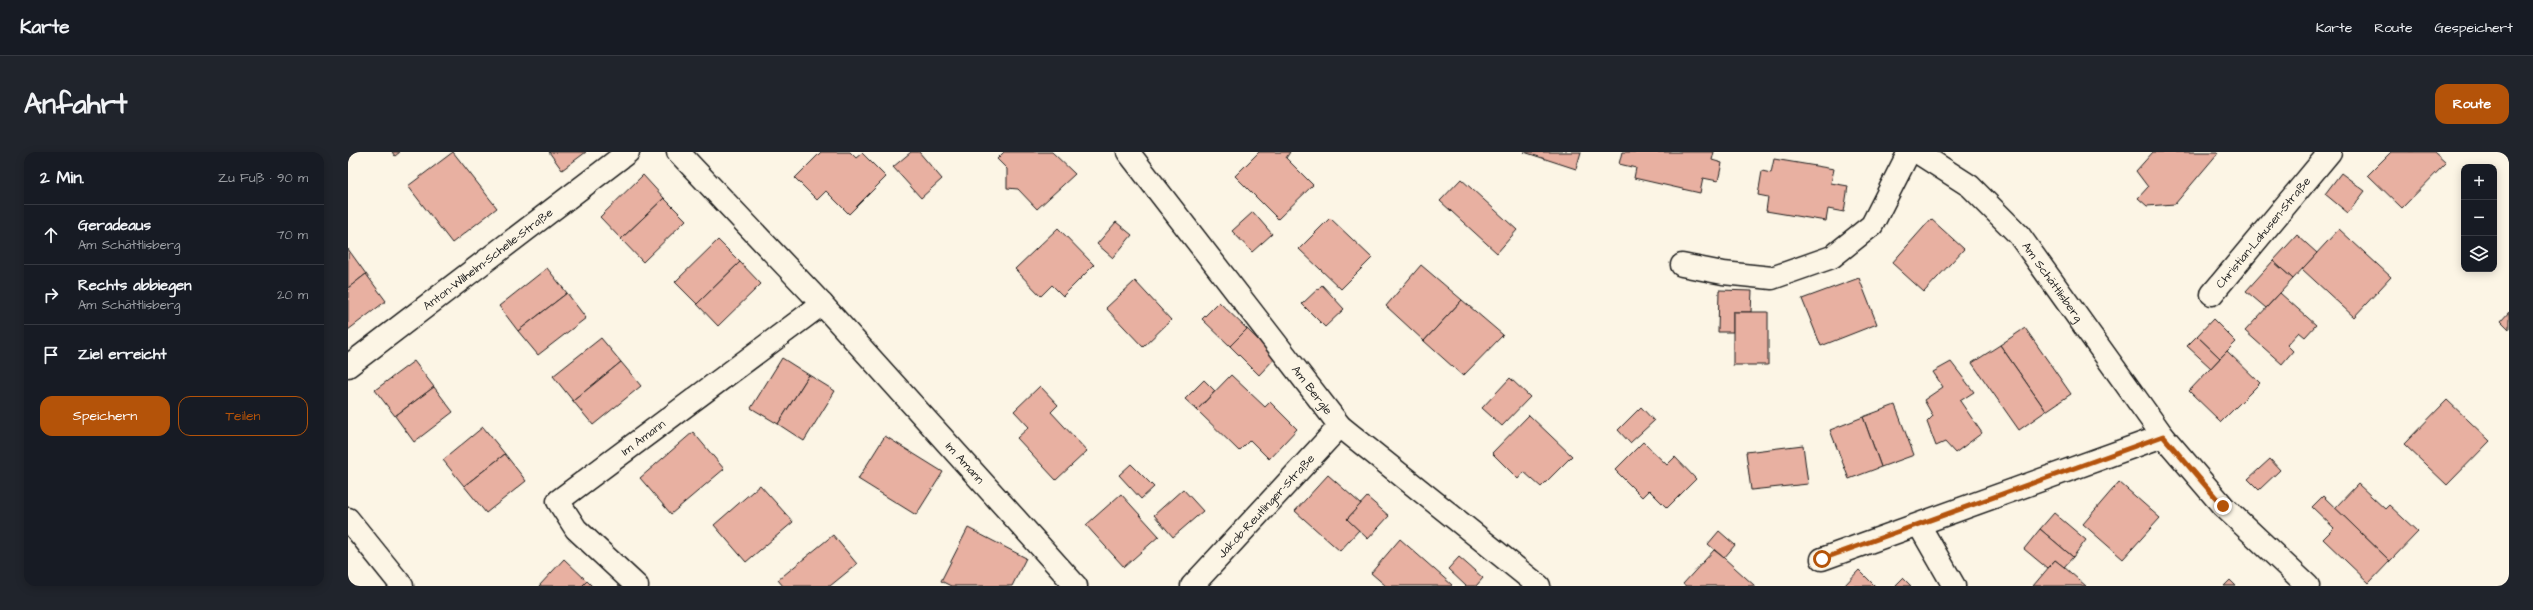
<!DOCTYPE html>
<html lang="de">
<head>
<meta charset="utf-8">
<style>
	:root { --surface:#171b24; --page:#20242c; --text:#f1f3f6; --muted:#9ea1a6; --line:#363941; --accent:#b45309 }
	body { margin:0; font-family:"Architects Daughter",sans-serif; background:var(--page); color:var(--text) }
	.controls { position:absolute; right:12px; top:12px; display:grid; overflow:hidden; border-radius:8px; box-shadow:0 2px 10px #0003 }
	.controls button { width:36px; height:36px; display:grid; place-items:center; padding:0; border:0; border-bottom:1px solid var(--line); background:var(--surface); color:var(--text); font:20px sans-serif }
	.stop { position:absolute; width:12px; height:12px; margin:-9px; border:3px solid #b45309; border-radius:50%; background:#fff }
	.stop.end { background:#b45309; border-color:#fff; box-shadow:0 1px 4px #0008 }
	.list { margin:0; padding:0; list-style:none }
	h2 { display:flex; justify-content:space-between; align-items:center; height:52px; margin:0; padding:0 16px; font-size:17px }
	h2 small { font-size:13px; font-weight:400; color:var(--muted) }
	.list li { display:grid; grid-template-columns:26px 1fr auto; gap:12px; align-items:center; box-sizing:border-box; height:60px; padding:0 16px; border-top:1px solid var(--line) }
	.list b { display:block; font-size:15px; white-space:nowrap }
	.list p { margin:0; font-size:13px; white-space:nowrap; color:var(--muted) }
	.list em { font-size:13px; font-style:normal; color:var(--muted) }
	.actions { display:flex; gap:8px; padding:12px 16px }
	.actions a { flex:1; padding:9px 0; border:1px solid var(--accent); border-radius:12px; text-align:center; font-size:14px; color:var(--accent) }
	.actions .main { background:var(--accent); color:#fff }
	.icon { flex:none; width:22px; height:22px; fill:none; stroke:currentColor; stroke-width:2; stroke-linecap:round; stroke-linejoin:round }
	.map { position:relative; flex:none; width:2161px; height:434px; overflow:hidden; border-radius:12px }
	header { display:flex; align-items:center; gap:24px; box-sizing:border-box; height:56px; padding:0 20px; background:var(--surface); border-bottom:1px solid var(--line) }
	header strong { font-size:19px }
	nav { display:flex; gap:22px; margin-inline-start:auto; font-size:14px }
	.intro { display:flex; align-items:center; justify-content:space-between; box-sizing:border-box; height:96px; padding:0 24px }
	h1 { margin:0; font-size:28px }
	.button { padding:10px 18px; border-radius:12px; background:var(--accent); color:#fff; font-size:14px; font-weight:700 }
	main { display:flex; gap:24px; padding:0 24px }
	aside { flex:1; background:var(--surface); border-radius:12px; box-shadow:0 2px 10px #0003 }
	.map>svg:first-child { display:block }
	.building { fill:#e8b0a1; stroke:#1c1c1c }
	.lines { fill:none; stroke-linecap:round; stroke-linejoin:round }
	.minor-casing { stroke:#1c1c1c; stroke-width:25 }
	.tertiary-casing { stroke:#1c1c1c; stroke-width:25 }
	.minor { stroke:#fcf5e5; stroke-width:22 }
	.tertiary { stroke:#fcf5e5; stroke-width:22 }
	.route { stroke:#b45309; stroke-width:5 }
	.labels { text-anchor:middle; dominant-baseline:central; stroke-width:3; stroke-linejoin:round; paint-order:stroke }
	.street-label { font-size:12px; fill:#1c1c1c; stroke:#fcf5e5 }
</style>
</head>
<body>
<header>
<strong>Karte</strong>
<nav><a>Karte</a><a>Route</a><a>Gespeichert</a></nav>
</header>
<div class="intro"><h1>Anfahrt</h1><a class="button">Route</a></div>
<main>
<aside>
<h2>2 Min.<small>Zu Fuß · 90 m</small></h2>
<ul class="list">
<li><svg class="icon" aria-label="ahead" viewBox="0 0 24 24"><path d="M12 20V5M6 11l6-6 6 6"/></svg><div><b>Geradeaus</b><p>Am Schättlisberg</p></div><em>70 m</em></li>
<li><svg class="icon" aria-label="right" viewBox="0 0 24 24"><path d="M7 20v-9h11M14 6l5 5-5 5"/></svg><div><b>Rechts abbiegen</b><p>Am Schättlisberg</p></div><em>20 m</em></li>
<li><svg class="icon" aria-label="arrive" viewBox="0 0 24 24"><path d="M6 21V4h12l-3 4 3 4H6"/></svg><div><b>Ziel erreicht</b></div></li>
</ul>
<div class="actions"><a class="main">Speichern</a><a>Teilen</a></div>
</aside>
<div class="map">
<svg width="2161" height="434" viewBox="0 0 2161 434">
	<rect width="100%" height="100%" fill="#fcf5e5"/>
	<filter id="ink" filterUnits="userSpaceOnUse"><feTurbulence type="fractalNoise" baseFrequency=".025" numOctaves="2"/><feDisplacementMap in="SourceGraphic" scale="8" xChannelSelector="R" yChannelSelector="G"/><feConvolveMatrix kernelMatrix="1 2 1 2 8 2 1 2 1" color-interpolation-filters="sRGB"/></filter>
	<g filter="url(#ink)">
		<g class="building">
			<polygon points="44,0 52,0 47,4"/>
			<polygon points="105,0 149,56 104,91 60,34"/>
			<polygon points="201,0 238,0 214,18"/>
			<polygon points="473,0 502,0 508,6 514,1 538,25 501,62 478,39 469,48 447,26"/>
			<polygon points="563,0 571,0 594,27 573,46 545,15"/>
			<polygon points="656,0 704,0 727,22 689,57 670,37 659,36 659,17 649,7"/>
			<polygon points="911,0 942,0 938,6 965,33 930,67 887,24"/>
			<polygon points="1176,0 1233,0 1228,17"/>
			<polygon points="1274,0 1366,0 1364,8 1374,11 1370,29 1355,26 1352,41 1286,26 1288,16 1271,12"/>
			<polygon points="1805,0 1869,0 1870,1 1827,52 1799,54 1790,46 1800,35 1788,19"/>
			<polygon points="2043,0 2086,0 2098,11 2054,56 2020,23"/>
			<polygon points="1426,7 1486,17 1483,31 1500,34 1496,60 1480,57 1478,69 1418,59 1420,45 1410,43 1414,19 1423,21"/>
			<polygon points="1993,21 2017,39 2000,61 1977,42"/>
			<polygon points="295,23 316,46 273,87 252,65"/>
			<polygon points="1113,27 1169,78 1149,101 1092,49"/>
			<polygon points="316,46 338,68 295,110 273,87"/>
			<polygon points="905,60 924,82 904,100 884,79"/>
			<polygon points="982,66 1024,106 993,137 951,97"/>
			<polygon points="1583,67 1616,97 1576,140 1544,111"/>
			<polygon points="768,70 784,83 765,106 749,92"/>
			<polygon points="710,76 746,113 715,144 704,133 693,144 667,117"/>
			<polygon points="1991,77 2043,125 2006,165 1954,117"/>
			<polygon points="1949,83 1969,101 1945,127 1925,109"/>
			<polygon points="370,88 392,110 349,152 327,130"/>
			<polygon points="0,97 18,122 0,136"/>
			<polygon points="1925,109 1945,127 1918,156 1898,139"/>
			<polygon points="392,110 413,132 370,174 349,152"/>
			<polygon points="1073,113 1114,148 1076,189 1038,154"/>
			<polygon points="199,116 219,141 170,179 151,154"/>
			<polygon points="18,122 38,149 0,178 0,136"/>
			<polygon points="1511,126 1529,172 1473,194 1454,147"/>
			<polygon points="787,129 823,168 795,195 758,156"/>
			<polygon points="974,133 996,157 977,175 954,152"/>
			<polygon points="1371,138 1404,139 1403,160 1385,160 1385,180 1370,180"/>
			<polygon points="219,141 238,166 190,203 170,179"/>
			<polygon points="1932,141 1968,173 1957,185 1951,180 1939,193 1945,199 1934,212 1897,179"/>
			<polygon points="1114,148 1155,183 1115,224 1076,189"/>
			<polygon points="871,150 899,177 882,194 854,167"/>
			<rect x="1385" y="160" width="35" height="53"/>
			<polygon points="2161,160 2161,177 2153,169"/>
			<polygon points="1865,167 1888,190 1872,206 1849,184"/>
			<polygon points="1677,176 1723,242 1698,259 1652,193"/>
			<polygon points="899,177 928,205 911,223 882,194"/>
			<polygon points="1849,184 1872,206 1863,216 1839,194"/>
			<polygon points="253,186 273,210 225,249 205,224"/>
			<polygon points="1652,193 1698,259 1671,278 1624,211"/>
			<polygon points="1879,199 1912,231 1873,270 1841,239"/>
			<polygon points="434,206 461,223 430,272 403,256"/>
			<polygon points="66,209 86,235 47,264 27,238"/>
			<polygon points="273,210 293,234 245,273 225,249"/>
			<polygon points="1603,210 1626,240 1612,249 1634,281 1607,301 1597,290 1588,294 1579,270 1585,264 1576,248 1595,235 1585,220"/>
			<polygon points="461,223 487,239 456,289 430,272"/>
			<polygon points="883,223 917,255 922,250 949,277 921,307 902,288 891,299 849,258"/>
			<polygon points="1162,226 1182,245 1154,274 1134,256"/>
			<polygon points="856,228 867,239 849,258 837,247"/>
			<polygon points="692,234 710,253 703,260 739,299 708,328 669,286 681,275 666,259"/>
			<polygon points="86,235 105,260 66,290 47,264"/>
			<polygon points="2099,248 2142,289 2099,333 2056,292"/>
			<polygon points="1547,253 1566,303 1533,315 1515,265"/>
			<polygon points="1293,255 1306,269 1282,291 1270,278"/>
			<polygon points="1181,263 1224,304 1193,335 1176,320 1170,327 1144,301"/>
			<polygon points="1515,265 1533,315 1501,327 1482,278"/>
			<polygon points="135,275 157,302 116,334 95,308"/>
			<polygon points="345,280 376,317 323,362 292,326"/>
			<polygon points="537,284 595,320 568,363 510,327"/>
			<polygon points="1295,290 1319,313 1327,305 1348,327 1319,356 1301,338 1294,345 1267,318"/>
			<polygon points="1455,293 1460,332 1403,338 1398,300"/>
			<polygon points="157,302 178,329 138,361 116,334"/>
			<polygon points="1922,307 1932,318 1911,338 1900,327"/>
			<polygon points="783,312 806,335 793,347 771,323"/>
			<polygon points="980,323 1013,352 999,367 1011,378 992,399 947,359"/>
			<polygon points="1771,330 1812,366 1775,407 1735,372"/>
			<polygon points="2010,332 2037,357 2041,353 2070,380 2042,409 1987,356"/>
			<polygon points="412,333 445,370 398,410 366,373"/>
			<polygon points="835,337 855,359 825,385 806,363"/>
			<polygon points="773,342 811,384 776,415 738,373"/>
			<polygon points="1975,344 2042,409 2021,431 1975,387 1986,376 1964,355"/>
			<polygon points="1019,345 1041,364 1020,387 999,367"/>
			<polygon points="1706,361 1738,388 1725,405 1692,377"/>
			<polygon points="620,376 678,406 664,434 603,434 593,429"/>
			<polygon points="1692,377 1725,405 1716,415 1707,408 1699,416 1676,397"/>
			<polygon points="1371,379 1387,393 1376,406 1360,392"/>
			<polygon points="485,383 509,412 482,434 435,434 430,428"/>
			<polygon points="1052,387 1104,433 1103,434 1038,434 1023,421"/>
			<polygon points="1366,398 1376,406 1407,434 1338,434 1335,432"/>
			<polygon points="1111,405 1135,426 1128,434 1118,434 1100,417"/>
			<polygon points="216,407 239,429 234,434 191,434"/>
			<polygon points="1707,408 1716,415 1738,434 1685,434"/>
			<polygon points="1511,418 1527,434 1496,434"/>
			<polygon points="1555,426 1563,434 1547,434"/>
			<polygon points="1882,428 1888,434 1876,434"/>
			<polygon points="239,429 244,434 234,434"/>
		</g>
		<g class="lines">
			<g class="minor-casing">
				<g id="minor">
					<path id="s1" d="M330 0 474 152 728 434"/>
					<path id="s2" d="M780 0 992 274 1191 434"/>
					<path id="s3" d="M1569 0 1622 34 1671 83 1815 284 1875 354 1960 434"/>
					<polyline points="1334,113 1375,121 1424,126 1484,105 1524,73 1561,0"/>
					<path id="s4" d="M1864 142 1982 0"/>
					<path id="s5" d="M0 214 280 0"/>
					<polyline points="1571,373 1606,434"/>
					<polyline points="1474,407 1815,284"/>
					<path id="s6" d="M289 434 228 377 210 349 474 152"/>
					<path id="s7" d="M844 434 992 274"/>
				</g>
			</g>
			<g class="tertiary-casing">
				<polyline id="tertiary" points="0,367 54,434"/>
			</g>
			<use href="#minor" class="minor"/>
			<use href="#tertiary" class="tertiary"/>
		</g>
	</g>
	<g class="lines" filter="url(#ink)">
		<polyline class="route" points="1474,407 1815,284 1875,354"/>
	</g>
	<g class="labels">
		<g class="street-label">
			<text stroke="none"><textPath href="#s4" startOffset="80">Christian-Lahusen-Straße</textPath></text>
			<text stroke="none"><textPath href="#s5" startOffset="176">Anton-Wilhelm-Schelle-Straße</textPath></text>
			<text stroke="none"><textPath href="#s3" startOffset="190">Am Schättlisberg</textPath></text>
			<text stroke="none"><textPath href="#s2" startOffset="301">Am Bergle</textPath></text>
			<text stroke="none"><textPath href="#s6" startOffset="223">Im Amann</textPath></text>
			<text stroke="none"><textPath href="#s1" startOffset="423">Im Amann</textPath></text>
			<text stroke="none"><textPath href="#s7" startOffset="109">Jakob-Reutlinger-Straße</textPath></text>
		</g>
	</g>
</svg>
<div class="controls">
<button>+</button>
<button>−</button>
<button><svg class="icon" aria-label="layers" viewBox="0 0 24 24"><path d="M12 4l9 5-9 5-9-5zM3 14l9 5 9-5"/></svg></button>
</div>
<div class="stop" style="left:1474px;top:407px"></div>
<div class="stop end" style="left:1875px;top:354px"></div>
</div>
</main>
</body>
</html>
